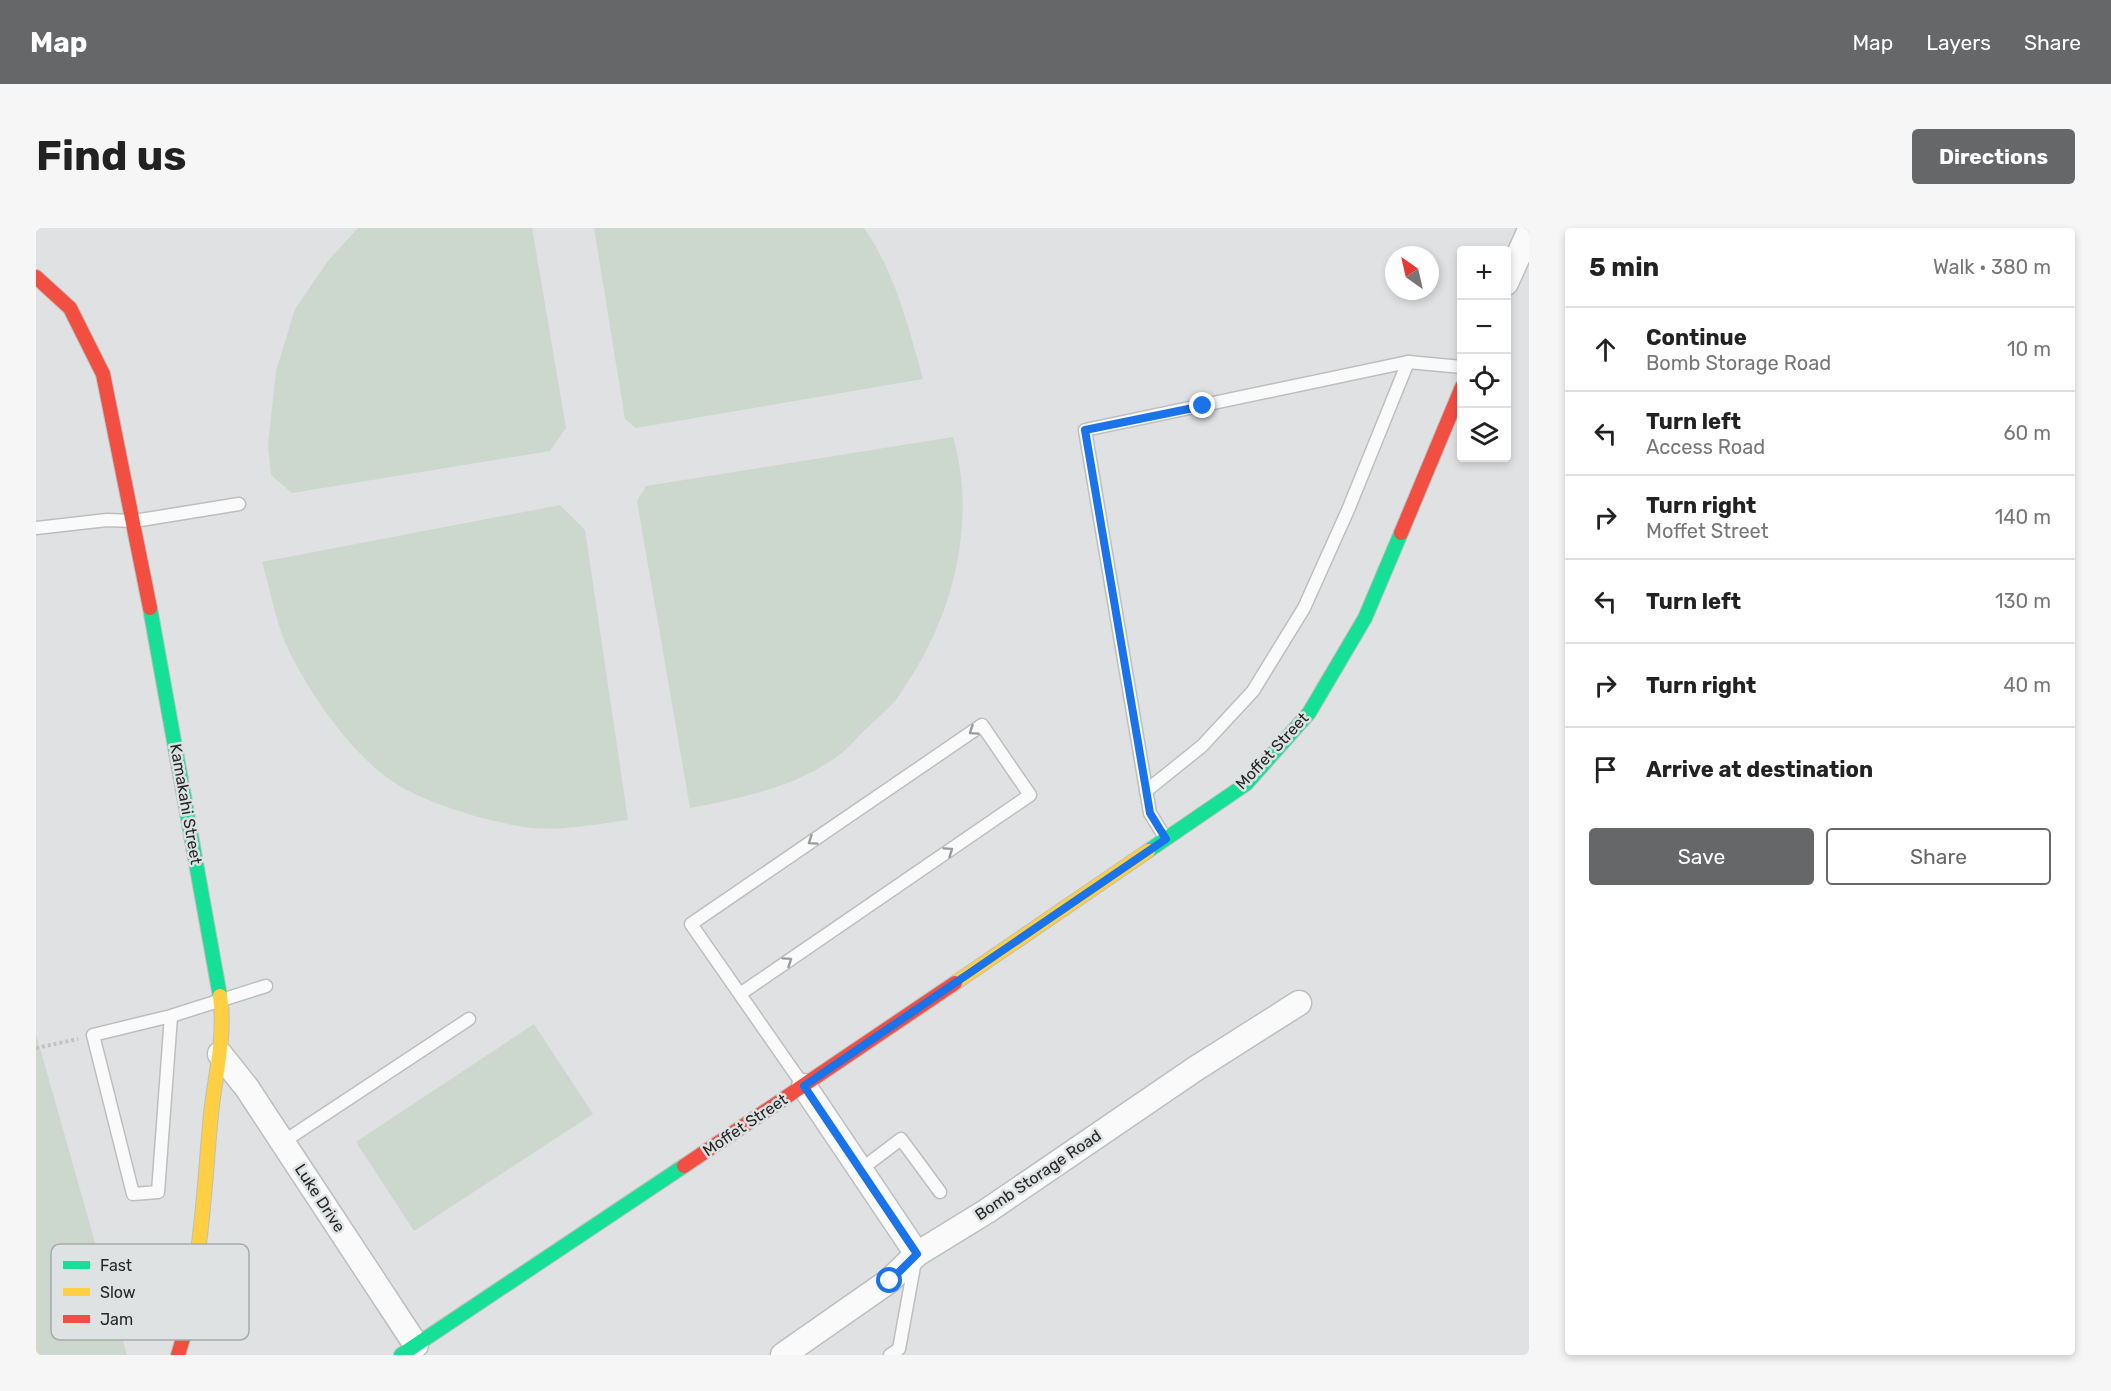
<!DOCTYPE html>
<html lang="en">
<head>
<meta charset="utf-8">
<style>
	:root { --surface:#fff; --page:#f6f6f6; --text:#222; --muted:#767676; --line:#e0e0e0; --accent:#666768 }
	body { margin:0; font-family:Rubik,sans-serif; background:var(--page); color:var(--text) }
	.controls { position:absolute; right:18px; top:18px; display:grid; overflow:hidden; border-radius:6px; box-shadow:0 3px 9px #0003 }
	.controls button { width:54px; height:54px; display:grid; place-items:center; padding:0; border:0; border-bottom:2px solid var(--line); background:var(--surface); color:var(--text); font:30px sans-serif }
	.compass { position:absolute; left:1349px; top:18px; width:54px; height:54px; border-radius:50%; background:var(--surface); box-shadow:0 3px 9px #0003; rotate:326deg }
	.stop { position:absolute; width:18px; height:18px; margin:-14px; border:4px solid #1a73e8; border-radius:50%; background:#fff }
	.stop.end { background:#1a73e8; border-color:#fff; box-shadow:0 2px 6px #0008 }
	.list { margin:0; padding:0; list-style:none }
	h2 { display:flex; justify-content:space-between; align-items:center; height:78px; margin:0; padding:0 24px; font-size:26px }
	h2 small { font-size:20px; font-weight:400; color:var(--muted) }
	.list li { display:grid; grid-template-columns:39px 1fr auto; gap:18px; align-items:center; box-sizing:border-box; height:84px; padding:0 24px; border-top:2px solid var(--line) }
	.list b { display:block; font-size:22px; white-space:nowrap }
	.list p { margin:0; font-size:20px; white-space:nowrap; color:var(--muted) }
	.list em { font-size:20px; font-style:normal; color:var(--muted) }
	.actions { display:flex; gap:12px; padding:18px 24px }
	.actions a { flex:1; padding:14px 0; border:2px solid var(--accent); border-radius:6px; text-align:center; font-size:21px; color:var(--accent) }
	.actions .main { background:var(--accent); color:#fff }
	.icon { flex:none; width:33px; height:33px; fill:none; stroke:currentColor; stroke-width:2; stroke-linecap:round; stroke-linejoin:round }
	.map { position:relative; flex:none; width:1493px; height:1127px; overflow:hidden; border-radius:6px }
	header { display:flex; align-items:center; gap:36px; box-sizing:border-box; height:84px; padding:0 30px; background:var(--accent); color:#fff }
	header strong { font-size:28px }
	nav { display:flex; gap:33px; margin-inline-start:auto; font-size:21px }
	.intro { display:flex; align-items:center; justify-content:space-between; box-sizing:border-box; height:144px; padding:0 36px }
	h1 { margin:0; font-size:42px }
	.button { padding:15px 27px; border-radius:6px; background:var(--accent); color:#fff; font-size:21px; font-weight:700 }
	main { display:flex; gap:36px; padding:0 36px }
	aside { flex:1; background:var(--surface); border-radius:6px; box-shadow:0 3px 9px #0003 }
	.map>svg:first-child { display:block }
	.grass { fill:#ccd7ce }
	.lines { fill:none; stroke-linecap:round; stroke-linejoin:round }
	.lane-casing { stroke:#bdbebe; stroke-width:15 }
	.street-casing { stroke:#bdbebe; stroke-width:27 }
	.fast-casing { stroke:#bdbebe; stroke-width:16 }
	.slow-casing { stroke:#bdbebe; stroke-width:16 }
	.jam-casing { stroke:#bdbebe; stroke-width:16 }
	.path { stroke:#c2c2c3; stroke-width:4; stroke-dasharray:3 3; stroke-linecap:butt }
	.lane { stroke:#fafafb; stroke-width:12 }
	.street { stroke:#fafafb; stroke-width:24 }
	.fast { stroke:#16e098; stroke-width:14 }
	.slow { stroke:#ffcf43; stroke-width:14 }
	.jam { stroke:#f24e42; stroke-width:14 }
	.oneway { stroke:#9a9b9b }
	.route { stroke:#1a73e8; stroke-width:8 }
	.labels { text-anchor:middle; dominant-baseline:central; stroke-width:5; stroke-linejoin:round; paint-order:stroke }
	.street-label { font-size:16px; fill:#252626; stroke:#dfe2e3 }
	.key { fill:#dfe2e3; stroke:#a7aaaa; stroke-width:1.5 }
	.key-label { font-size:16px; fill:#252626 }
</style>
</head>
<body>
<header>
<strong>Map</strong>
<nav><a>Map</a><a>Layers</a><a>Share</a></nav>
</header>
<div class="intro"><h1>Find us</h1><a class="button">Directions</a></div>
<main>
<div class="map">
<svg width="1493" height="1127" viewBox="0 0 1493 1127">
	<rect width="100%" height="100%" fill="#e0e1e2"/>
	<g class="grass">
		<polygon points="322,0 496,0 530,200 514,223 256,265 235,247 232,216 240,143 259,81 292,33"/>
		<path d="M558 0H828C860 46 872 98 887 151L600 200 589 191Z"/>
		<path d="M917 209C940 288 920 377 877 446 871 454 866 465 859 473 850 483 839 492 830 501 821 509 813 520 803 527 760 559 706 570 654 580L601 273 610 258Z"/>
		<path d="M524 277 549 302 592 592C561 596 529 603 497 600 459 596 391 576 359 555 317 528 276 469 254 425 240 398 235 363 226 334Z"/>
		<polygon points="498,796 557,886 378,1003 320,914"/>
		<polygon points="0,806 84,1103 91,1127 0,1127"/>
	</g>
	<g class="lines">
		<g class="lane-casing">
			<g id="lane">
				<polyline points="0,300 71,292 98,293 203,276"/>
				<polyline points="1110,563 1166,518 1217,463 1268,380 1312,282 1372,134"/>
				<polyline points="1130,611 1114,585 1049,202 1372,134 1426,139"/>
				<polyline points="704,766 994,567 946,497 655,696 767,857"/>
				<polyline points="135,788 122,964 97,966 57,807 135,788 230,758"/>
				<polyline points="247,914 433,791"/>
				<polyline points="824,942 865,911 904,964"/>
				<polyline points="854,1127 863,1121 879,1033"/>
			</g>
		</g>
		<g class="street-casing">
			<g id="street">
				<polyline points="1470,55 1493,4"/>
				<polyline points="184,826 211,860 380,1117"/>
				<polyline points="768,858 881,1026"/>
				<polyline points="747,1127 853,1053 881,1026 951,983 1159,841 1263,775"/>
			</g>
		</g>
		<g class="fast-casing">
			<g id="fast">
				<polyline points="114,380 184,768"/>
				<polyline points="1112,623 1210,556 1273,485 1329,390 1365,305"/>
				<polyline points="365,1127 648,938"/>
			</g>
		</g>
		<g class="slow-casing">
			<g id="slow">
				<polyline points="919,755 1112,623"/>
				<path d="M160 1037C168 987 170 937 175 886 179 848 190 807 184 768"/>
			</g>
		</g>
		<g class="jam-casing">
			<g id="jam">
				<polyline points="0,49 34,80 67,146 114,380"/>
				<polyline points="1365,305 1426,159"/>
				<polyline points="648,938 919,755"/>
				<polyline points="142,1127 151,1097 160,1037"/>
			</g>
		</g>
		<polyline class="path" points="0,820 42,811"/>
		<use href="#lane" class="lane"/>
		<use href="#street" class="street"/>
		<use href="#fast" class="fast"/>
		<use href="#slow" class="slow"/>
		<use href="#jam" class="jam"/>
	</g>
	<defs><path id="oneway-chevron" d="M-2-3.5L2.5 0L-2 3.5" fill="none" stroke-width="1.6" stroke-linecap="round" stroke-linejoin="round" transform="scale(1.5)"/></defs>
	<g class="oneway">
		<use href="#oneway-chevron" transform="translate(937 503) rotate(146)"/>
		<use href="#oneway-chevron" transform="translate(776 613) rotate(146)"/>
		<use href="#oneway-chevron" transform="translate(913 623) rotate(-34)"/>
		<use href="#oneway-chevron" transform="translate(752 733) rotate(-34)"/>
	</g>
	<g class="lines">
		<polyline class="route" points="854,1053 881,1026 768,858 1130,611 1114,585 1049,202 1167,178"/>
	</g>
	<g class="labels">
		<g class="street-label">
			<text transform="translate(1236 523) rotate(-47)">Moffet Street</text>
			<text transform="translate(150 576) rotate(80)">Kamakahi Street</text>
			<text transform="translate(709 897) rotate(-34)">Moffet Street</text>
			<text transform="translate(1002 947) rotate(-34)">Bomb Storage Road</text>
			<text transform="translate(284 970) rotate(57)">Luke Drive</text>
		</g>
	</g>
	<rect x="15" y="1016" width="198" height="96" rx="9" class="key"/>
	<rect x="27" y="1033" width="27" height="8" fill="#16e098"/>
	<rect x="27" y="1060" width="27" height="8" fill="#ffcf43"/>
	<rect x="27" y="1087" width="27" height="8" fill="#f24e42"/>
	<g class="key-label">
		<text x="64" y="1043">Fast</text>
		<text x="64" y="1070">Slow</text>
		<text x="64" y="1097">Jam</text>
	</g>
</svg>
<div class="controls">
<button>+</button>
<button>−</button>
<button><svg class="icon" aria-label="locate" viewBox="0 0 24 24"><circle cx="12" cy="12" r="6"/><path d="M12 2v4M12 18v4M2 12h4M18 12h4"/></svg></button>
<button><svg class="icon" aria-label="layers" viewBox="0 0 24 24"><path d="M12 4l9 5-9 5-9-5zM3 14l9 5 9-5"/></svg></button>
</div>
<svg class="compass" viewBox="-18 -18 36 36"><path d="M0-13l5 13h-10z" fill="#e53935"/><path d="M0 13l5-13h-10z" fill="#767676"/></svg>
<div class="stop" style="left:854px;top:1053px"></div>
<div class="stop end" style="left:1167px;top:178px"></div>
</div>
<aside>
<h2>5 min<small>Walk · 380 m</small></h2>
<ul class="list">
<li><svg class="icon" aria-label="ahead" viewBox="0 0 24 24"><path d="M12 20V5M6 11l6-6 6 6"/></svg><div><b>Continue</b><p>Bomb Storage Road</p></div><em>10 m</em></li>
<li><svg class="icon" aria-label="left" viewBox="0 0 24 24"><path d="M17 20v-9H6M10 6l-5 5 5 5"/></svg><div><b>Turn left</b><p>Access Road</p></div><em>60 m</em></li>
<li><svg class="icon" aria-label="right" viewBox="0 0 24 24"><path d="M7 20v-9h11M14 6l5 5-5 5"/></svg><div><b>Turn right</b><p>Moffet Street</p></div><em>140 m</em></li>
<li><svg class="icon" aria-label="left" viewBox="0 0 24 24"><path d="M17 20v-9H6M10 6l-5 5 5 5"/></svg><div><b>Turn left</b></div><em>130 m</em></li>
<li><svg class="icon" aria-label="right" viewBox="0 0 24 24"><path d="M7 20v-9h11M14 6l5 5-5 5"/></svg><div><b>Turn right</b></div><em>40 m</em></li>
<li><svg class="icon" aria-label="arrive" viewBox="0 0 24 24"><path d="M6 21V4h12l-3 4 3 4H6"/></svg><div><b>Arrive at destination</b></div></li>
</ul>
<div class="actions"><a class="main">Save</a><a>Share</a></div>
</aside>
</main>
</body>
</html>
